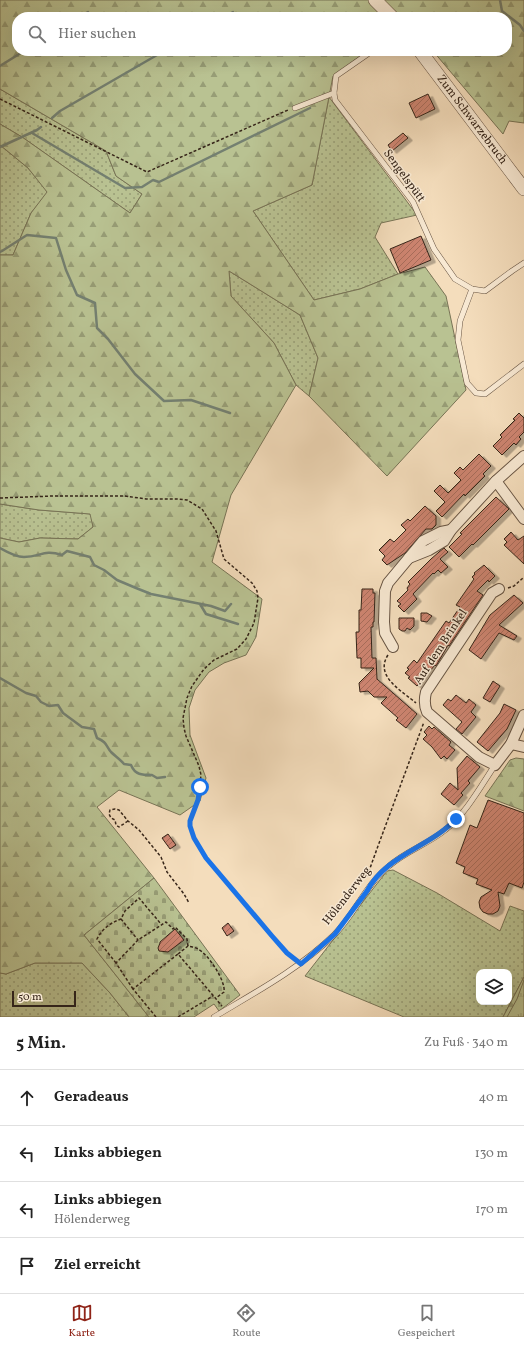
<!DOCTYPE html>
<html lang="de">
<head>
<meta charset="utf-8">
<style>
	:root { --surface:#fff; --page:#f2f2f2; --text:#222; --muted:#767676; --line:#e0e0e0; --accent:#8f2418 }
	body { margin:0; font-family:Vollkorn,serif; background:var(--page); color:var(--text) }
	.controls { position:absolute; right:12px; bottom:12px; display:grid; overflow:hidden; border-radius:8px; box-shadow:0 4px 16px #0002 }
	.controls button { width:36px; height:36px; display:grid; place-items:center; padding:0; border:0; border-bottom:1px solid var(--line); background:var(--surface); color:var(--text); font:20px sans-serif }
	.scale { position:absolute; left:12px; bottom:10px; width:64px; box-sizing:border-box; padding-left:4px; border:2px solid #362519; border-top:0; font-size:11px; line-height:14px; white-space:nowrap; color:#362519; -webkit-text-stroke:3px #f8e9d3; paint-order:stroke }
	.stop { position:absolute; width:12px; height:12px; margin:-9px; border:3px solid #1a73e8; border-radius:50%; background:#fff }
	.stop.end { background:#1a73e8; border-color:#fff; box-shadow:0 1px 4px #0008 }
	.list { margin:0; padding:0; list-style:none }
	h2 { display:flex; justify-content:space-between; align-items:center; height:52px; margin:0; padding:0 16px; font-size:17px }
	h2 small { font-size:13px; font-weight:400; color:var(--muted) }
	.list li { display:grid; grid-template-columns:26px 1fr auto; gap:12px; align-items:center; box-sizing:border-box; height:56px; padding:0 16px; border-top:1px solid var(--line) }
	.list b { display:block; font-size:15px; white-space:nowrap }
	.list p { margin:0; font-size:13px; white-space:nowrap; color:var(--muted) }
	.list em { font-size:13px; font-style:normal; color:var(--muted) }
	.icon { flex:none; width:22px; height:22px; fill:none; stroke:currentColor; stroke-width:2; stroke-linecap:round; stroke-linejoin:round }
	.map { position:relative; flex:none; width:524px; height:1017px; overflow:hidden }
	.search { position:absolute; background:var(--surface); box-shadow:0 4px 16px #0002; left:12px; right:12px; top:12px; height:44px; display:flex; align-items:center; gap:10px; box-sizing:border-box; padding:0 14px; border-radius:16px; color:var(--muted); font-size:15px }
	.sheet { height:276px; background:var(--surface) }
	nav { display:flex; justify-content:space-around; align-items:center; box-sizing:border-box; height:56px; border-top:1px solid var(--line); background:var(--surface); font-size:11px; color:var(--muted) }
	nav a { display:grid; justify-items:center; gap:2px }
	nav .on { color:var(--accent) }
	.map>svg:first-child { display:block }
	.grass { fill:url(#grass-dots); stroke:#787456; fill-rule:evenodd }
	.forest { fill:url(#forest-firs); stroke:#787456 }
	.cemetery { fill:url(#cemetery-stones); stroke:#787456 }
	.park { fill:url(#park-tufts); stroke:#787456 }
	.lines { fill:none; stroke-linecap:round; stroke-linejoin:round }
	.stream { stroke:#748071; stroke-width:2.5 }
	.building { fill:url(#building-hatch); stroke:#362519; filter:url(#shadow) }
	.service-casing { stroke:#665342; stroke-width:6 }
	.minor-casing { stroke:#665342; stroke-width:12 }
	.tertiary-casing { stroke:#665342; stroke-width:14 }
	.path { stroke:#362519; stroke-width:1.5; stroke-dasharray:3 2; stroke-linecap:butt }
	.service { stroke:#f8e9d3; stroke-width:5 }
	.minor { stroke:#f8e9d3; stroke-width:10 }
	.tertiary { stroke:#f8e9d3; stroke-width:13 }
	.route { stroke:#1a73e8; stroke-width:5 }
	.labels { text-anchor:middle; dominant-baseline:central; stroke-width:3; stroke-linejoin:round; paint-order:stroke }
	.street-label { font-size:12px; fill:#362519; stroke:#f8e9d3 }
</style>
</head>
<body>
<div class="map">
<svg width="524" height="1017" viewBox="0 0 524 1017">
	<defs>
		<pattern id="grass-dots" width="8" height="8" patternUnits="userSpaceOnUse"><rect width="8" height="8" fill="#b9c292"/><path d="M2 2h.1M6 6h.1" fill="none" stroke="#979d76" stroke-width="1.8" stroke-linecap="round"/></pattern>
		<pattern id="forest-firs" width="22" height="20" patternUnits="userSpaceOnUse"><rect width="22" height="20" fill="#b9c292"/><path d="M5 1l3.5 6h-7zM16 11l3.5 6h-7z" fill="#979d76"/></pattern>
		<pattern id="cemetery-stones" width="16" height="16" patternUnits="userSpaceOnUse"><rect width="16" height="16" fill="#b9c292"/><path d="M2 7V4a2 2 0 0 1 4 0v3zM10 15v-3a2 2 0 0 1 4 0v3z" fill="#979d76"/></pattern>
		<pattern id="park-tufts" width="24" height="20" patternUnits="userSpaceOnUse"><rect width="24" height="20" fill="#b9c292"/><path d="M3 7l-1-3M5 7V3M7 7l1-3M15 17l-1-3M17 17v-4M19 17l1-3" fill="none" stroke="#979d76"/></pattern>
		<pattern id="building-hatch" width="6" height="6" patternUnits="userSpaceOnUse"><rect width="6" height="6" fill="#cd846f"/><path d="M-1 1l2-2M0 6l6-6M5 7l2-2" fill="none" stroke="#a76c5a"/></pattern>
		<filter id="shadow"><feDropShadow dx="4.5" dy="2.5" stdDeviation="0" flood-color="#0004"/></filter>
	</defs>
	<rect width="100%" height="100%" fill="#f4ddbc"/>
	<filter id="stains"><feTurbulence type="fractalNoise" baseFrequency=".005" numOctaves="4"/><feColorMatrix values="0 0 0 0 .2 0 0 0 0 .09 0 0 0 0 .02 0 0 0 .5 -.17"/></filter>
	<radialGradient id="worn" r=".72"><stop offset=".6" stop-color="#630" stop-opacity="0"/><stop offset="1" stop-color="#630" stop-opacity=".3"/></radialGradient>
	<g class="grass">
		<polygon points="0,89 106,151 116,176 142,194 130,213 22,137 0,124"/>
		<polygon points="329,97 417,215 381,223 375,237 398,274 360,289 314,300 253,211 312,185"/>
		<polygon points="0,145 28,168 48,192 31,213 13,255 0,255"/>
		<polygon points="229,271 300,315 318,358 309,396 296,385 274,343 231,296"/>
		<polygon points="0,504 39,510 91,514 93,527 78,539 40,538 19,542 0,538"/>
		<path d="M393 870 437 893 500 931 510 906 524 911V977L503 1017H404L305 976 387 871ZM479 972H509V1002H479Z"/>
		<polygon points="35,963 82,963 110,993 129,1017 0,1017 0,973 6,974"/>
	</g>
	<g class="forest">
		<polygon points="0,0 524,0 524,123 509,121 503,134 433,51 507,51 507,17 17,17 17,51 367,51 333,76 312,185 253,211 314,300 360,289 398,274 425,267 446,296 466,390 387,476 309,396 318,358 300,315 229,271 231,296 274,343 296,385 231,495 212,562 262,599 256,637 246,655 224,663 209,672 195,690 189,708 190,735 206,778 200,801 180,815 119,790 97,807 154,878 84,935 149,1017 129,1017 110,993 82,963 35,963 6,974 0,973 0,538 19,542 40,538 78,539 93,527 90,514 39,510 0,504 0,255 13,255 31,213 47,192 28,168 0,145 0,124 22,137 130,213 142,194 116,176 106,151 0,89"/>
		<polygon points="516,758 524,759 524,811 485,796 510,760"/>
		<polygon points="524,977 524,1017 503,1017"/>
	</g>
	<polygon class="cemetery" points="154,878 240,995 219,1011 214,1004 194,1017 149,1017 84,935"/>
	<polygon class="park" points="524,980 524,1017 507,1017 517,999"/>
	<g class="lines">
		<g class="stream">
			<polyline points="500,0 502,11 520,25 524,31"/>
			<polyline points="79,17 88,12"/>
			<polyline points="224,17 233,12"/>
			<polyline points="0,66 24,51"/>
			<polyline points="52,118 60,111 164,51"/>
			<polyline points="32,133 125,188 142,187 153,180 159,182 310,108"/>
			<polyline points="0,147 37,130 41,127"/>
			<polyline points="0,252 2,251 27,235 56,238 66,270 77,295 95,303 97,328 108,339 135,374 164,401 191,400 230,413"/>
			<path d="M0 548C7 552 16 557 24 557 41 557 43 549 62 555L67 551 90 557 94 565 104 570 117 580 136 588 151 594 211 606 225 611 231 604"/>
			<polyline points="200,604 206,614 238,624"/>
			<path d="M0 678 26 693 36 696 41 702 49 706 58 705 63 713 82 727 94 729 97 738C107 742 106 746 111 752 115 756 120 759 124 764L131 765C135 775 142 775 152 775L157 778 165 777"/>
		</g>
	</g>
	<g class="building">
		<polygon points="428,94 435,109 416,118 409,103"/>
		<polygon points="403,133 408,138 392,151 388,145"/>
		<polygon points="421,236 431,260 400,273 390,249"/>
		<polygon points="519,413 524,418 524,432 519,437 521,439 516,445 514,443 502,455 493,446 502,437 500,435 515,420 513,419"/>
		<polygon points="479,454 491,466 483,474 485,476 465,496 464,494 442,517 436,511 445,502 434,491 440,485 448,493 461,480 454,473 460,467 463,470"/>
		<polygon points="496,497 509,509 473,545 472,544 459,557 449,547 462,534 460,533"/>
		<polygon points="425,506 436,516 436,525 432,529 426,529 405,553 387,565 382,560 385,556 379,550 390,539 394,542 406,530 401,525 408,519 410,521"/>
		<polygon points="511,532 518,540 524,536 524,564 504,545 507,542 504,539"/>
		<polygon points="444,548 448,552 440,559 448,567 441,573 438,570 434,574 433,573 413,594 417,599 404,612 398,606 401,604 397,601 408,590 407,588 410,584 408,582 431,559 439,552"/>
		<polygon points="484,565 495,576 489,582 488,580 477,591 483,595 449,646 448,645 436,666 435,665 417,686 408,678 410,677 405,673 409,669 407,668 414,660 417,663 446,621 449,623 460,607 456,605 474,579 472,577 475,574 474,573"/>
		<polygon points="362,589 373,589 373,593 375,593 374,622 373,622 373,627 371,627 372,658 376,658 377,679 417,714 406,728 396,720 398,718 381,703 387,697 374,697 368,691 360,692 359,683 374,668 361,668 361,658 357,658 356,632 359,632 359,610 361,610"/>
		<polygon points="514,595 523,603 499,625 517,636 514,640 499,633 481,659 469,650 490,615"/>
		<polygon points="421,613 427,613 432,616 427,622 421,621"/>
		<polygon points="399,618 414,618 414,626 410,630 407,628 405,631 402,631 399,629"/>
		<polygon points="493,681 500,686 490,702 483,698"/>
		<polygon points="456,695 466,703 469,699 476,705 471,712 476,717 462,734 456,729 462,722 443,705 448,699 451,701"/>
		<polygon points="504,704 516,710 507,729 488,751 477,742 500,713"/>
		<polygon points="429,726 432,729 434,727 451,742 449,745 455,750 447,759 444,756 441,759 432,747 423,739 427,735 424,732"/>
		<polygon points="467,756 480,767 468,781 470,783 461,793 463,795 454,805 441,794 450,783 458,790 457,768"/>
		<polygon points="488,800 524,813 524,882 522,888 509,883 504,894 498,892 500,906 498,911 493,914 488,914 483,912 480,908 479,902 481,897 492,890 476,884 478,879 463,873 465,867 456,863 470,825 477,828"/>
		<polygon points="168,834 176,845 170,849 162,838"/>
		<polygon points="228,923 234,931 227,936 222,928"/>
		<polygon points="175,929 184,940 168,952 159,951 158,948 160,943 160,942"/>
	</g>
	<g class="lines">
		<g class="service-casing">
			<g id="service">
				<polyline points="334,93 335,100 413,202 434,249 455,279 472,289 485,291 512,271 524,263"/>
				<polyline points="295,108 334,93 336,76 372,51"/>
				<polyline points="472,289 460,321 458,340 467,383 476,393 485,394 524,364"/>
				<path d="M214 1017C256 992 299 969 334 935 355 914 366 884 389 866 406 851 428 844 445 830 465 815 481 786 495 765"/>
			</g>
		</g>
		<g class="minor-casing">
			<g id="minor">
				<polyline points="496,481 524,519"/>
				<polyline points="409,558 429,550 444,541 451,530 496,481 524,456"/>
				<path d="M499 589 492 593 426 692C424 700 424 705 427 712L479 757 495 765 511 744 524 715"/>
				<polyline points="393,647 385,633 384,622 385,591 388,583 423,541 441,532 451,530"/>
				<polyline points="511,744 524,747"/>
			</g>
		</g>
		<g class="tertiary-casing">
			<g id="tertiary">
				<polyline points="375,0 392,17"/>
				<path id="s1" d="M420 51 524 189"/>
			</g>
		</g>
		<g class="path">
			<polyline points="0,99 147,172 288,110"/>
			<polyline points="0,498 53,496 125,496 146,499 178,499 187,500 202,509 216,531 224,559 252,583 257,591 258,598 254,623 246,639 237,649 214,660 204,669 192,686 187,698 183,718 184,728 186,736 199,766 201,775 198,800 192,814 190,826 193,838 206,858 272,936 287,953 295,960"/>
			<polyline points="508,588 514,586 524,577"/>
			<path d="M388 655C374 676 402 691 416 703"/>
			<polyline points="128,821 119,827 116,825 115,820 111,818 109,814 110,810 115,809 119,810 128,821 139,830 161,857 167,872 184,894 189,903"/>
			<polyline points="368,877 369,871 378,846 424,722"/>
			<polyline points="121,919 138,940"/>
			<path d="M178 954 188 946C191 947 195 947 198 949 208 954 226 981 224 992L216 998"/>
			<path d="M116 963 97 939C102 929 110 923 121 919L125 911 139 898 161 924"/>
			<polyline points="133,989 116,963 138,940 166,922 173,929 175,927 187,939 188,946"/>
			<polyline points="156,1017 133,989 178,954 222,1006"/>
			<polyline points="178,1017 213,996"/>
		</g>
		<use href="#service" class="service"/>
		<use href="#minor" class="minor"/>
		<use href="#tertiary" class="tertiary"/>
	</g>
	<g class="lines">
		<path class="route" d="M200 787 198 800 190 821V826L194 838 206 858 272 936 287 953 301 964 335 934 367 891C386 855 430 847 456 819"/>
	</g>
	<g class="labels">
		<g class="street-label">
			<text stroke="none"><textPath href="#s1" startOffset="86">Zum Schwarzebruch</textPath></text>
			<text transform="translate(404 176) rotate(54)">Sengelspütt</text>
			<text transform="translate(441 647) rotate(-57)">Auf dem Brinkel</text>
			<text transform="translate(347 896) rotate(-52)">Hölenderweg</text>
		</g>
	</g>
	<rect width="100%" height="100%" filter="url(#stains)"/>
	<rect width="100%" height="100%" fill="url(#worn)"/>
</svg>
<div class="controls">
<button><svg class="icon" aria-label="layers" viewBox="0 0 24 24"><path d="M12 4l9 5-9 5-9-5zM3 14l9 5 9-5"/></svg></button>
</div>
<div class="scale">50 m</div>
<div class="stop" style="left:200px;top:787px"></div>
<div class="stop end" style="left:456px;top:819px"></div>
<div class="search"><svg class="icon" aria-label="search" viewBox="0 0 24 24"><circle cx="10" cy="10" r="6"/><path d="M15 15l6 6"/></svg>Hier suchen</div>
</div>
<section class="sheet">
<h2>5 Min.<small>Zu Fuß · 340 m</small></h2>
<ul class="list">
<li><svg class="icon" aria-label="ahead" viewBox="0 0 24 24"><path d="M12 20V5M6 11l6-6 6 6"/></svg><div><b>Geradeaus</b></div><em>40 m</em></li>
<li><svg class="icon" aria-label="left" viewBox="0 0 24 24"><path d="M17 20v-9H6M10 6l-5 5 5 5"/></svg><div><b>Links abbiegen</b></div><em>130 m</em></li>
<li><svg class="icon" aria-label="left" viewBox="0 0 24 24"><path d="M17 20v-9H6M10 6l-5 5 5 5"/></svg><div><b>Links abbiegen</b><p>Hölenderweg</p></div><em>170 m</em></li>
<li><svg class="icon" aria-label="arrive" viewBox="0 0 24 24"><path d="M6 21V4h12l-3 4 3 4H6"/></svg><div><b>Ziel erreicht</b></div></li>
</ul>
</section>
<nav>
<a class="on"><svg class="icon" aria-label="map" viewBox="0 0 24 24"><path d="M3 6l6-2 6 2 6-2v14l-6 2-6-2-6 2zM9 4v14M15 6v14"/></svg>Karte</a>
<a><svg class="icon" aria-label="directions" viewBox="0 0 24 24"><path d="M12 3l9 9-9 9-9-9zM9 14v-3h6M13 9l2 2-2 2"/></svg>Route</a>
<a><svg class="icon" aria-label="saved" viewBox="0 0 24 24"><path d="M7 4h10v16l-5-4-5 4z"/></svg>Gespeichert</a>
</nav>
</body>
</html>
